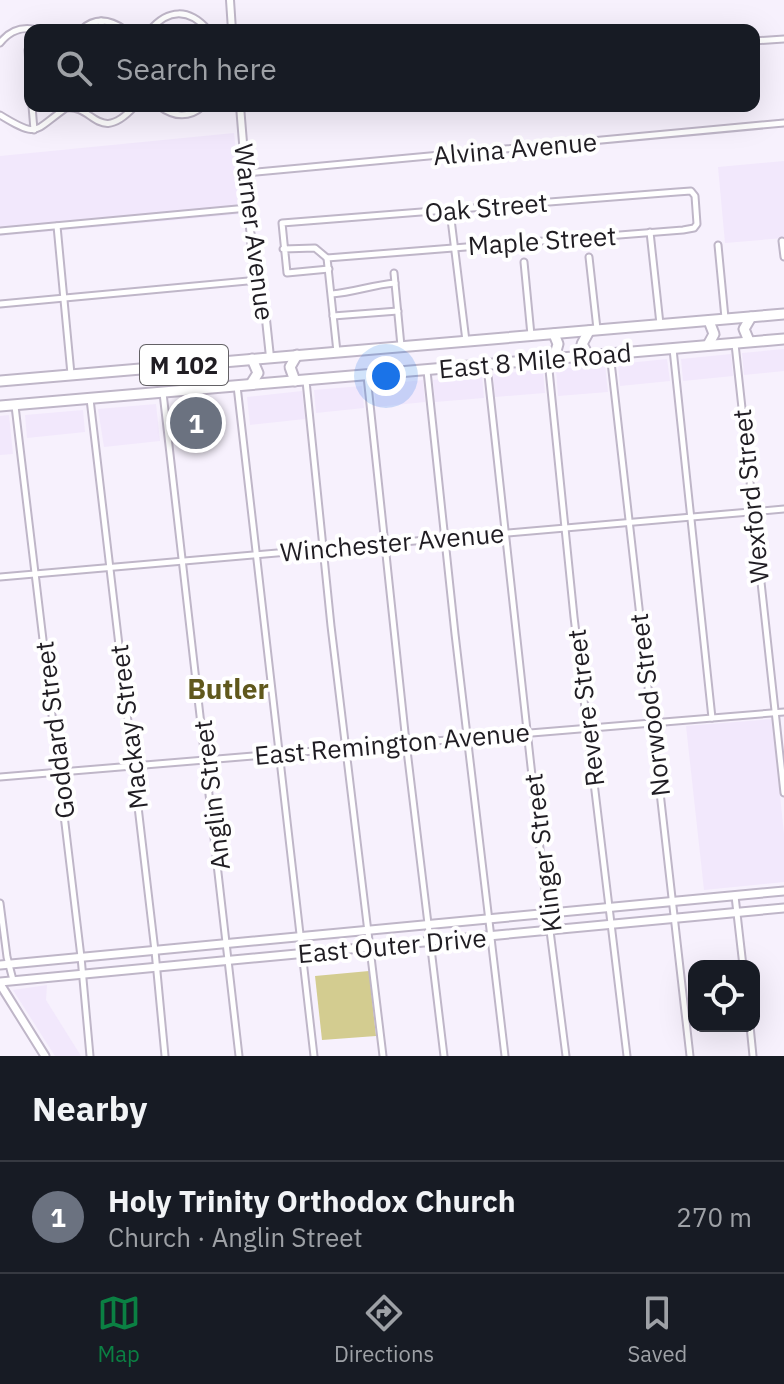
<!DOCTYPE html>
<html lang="en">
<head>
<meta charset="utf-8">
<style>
	:root { --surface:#171b24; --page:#242831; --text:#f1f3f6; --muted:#9ea1a6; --line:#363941; --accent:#0b8043 }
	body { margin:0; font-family:"IBM Plex Sans",sans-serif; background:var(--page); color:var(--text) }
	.controls { position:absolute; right:24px; bottom:24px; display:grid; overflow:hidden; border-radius:16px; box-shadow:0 8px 32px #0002 }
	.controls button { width:72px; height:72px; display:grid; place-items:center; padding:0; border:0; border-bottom:2px solid var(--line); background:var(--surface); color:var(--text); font:40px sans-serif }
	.you { position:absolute; left:386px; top:376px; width:28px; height:28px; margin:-20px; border:6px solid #fff; border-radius:50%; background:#1a73e8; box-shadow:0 0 0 12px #1a73e833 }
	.badge { display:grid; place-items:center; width:52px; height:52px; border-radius:50%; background:var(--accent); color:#fff; font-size:26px; font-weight:700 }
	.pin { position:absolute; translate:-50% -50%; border:4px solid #fff; box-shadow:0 2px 8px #0006 }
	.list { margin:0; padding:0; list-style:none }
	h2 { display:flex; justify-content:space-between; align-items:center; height:104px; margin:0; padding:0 32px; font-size:34px }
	h2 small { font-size:26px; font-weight:400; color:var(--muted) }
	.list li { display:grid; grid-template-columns:52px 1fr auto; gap:24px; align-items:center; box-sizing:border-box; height:112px; padding:0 32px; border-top:2px solid var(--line) }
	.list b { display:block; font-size:30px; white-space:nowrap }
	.list p { margin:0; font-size:26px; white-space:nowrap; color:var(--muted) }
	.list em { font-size:26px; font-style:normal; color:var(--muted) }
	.icon { flex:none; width:44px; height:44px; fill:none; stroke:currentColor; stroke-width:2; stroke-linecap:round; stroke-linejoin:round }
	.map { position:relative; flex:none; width:784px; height:1056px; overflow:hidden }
	.search { position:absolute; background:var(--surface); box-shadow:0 8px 32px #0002; left:24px; right:24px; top:24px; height:88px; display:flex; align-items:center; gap:20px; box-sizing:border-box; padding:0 28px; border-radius:16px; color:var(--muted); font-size:30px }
	.sheet { height:216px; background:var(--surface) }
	nav { display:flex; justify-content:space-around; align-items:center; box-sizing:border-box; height:112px; border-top:2px solid var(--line); background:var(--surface); font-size:22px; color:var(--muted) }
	nav a { display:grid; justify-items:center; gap:4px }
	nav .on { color:var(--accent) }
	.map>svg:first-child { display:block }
	.built { fill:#f2e8fc }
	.green { fill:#d3cc90 }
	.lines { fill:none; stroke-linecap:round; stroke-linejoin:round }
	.minor-casing { stroke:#bfb6c8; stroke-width:9 }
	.tertiary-casing { stroke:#bfb6c8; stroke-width:10 }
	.secondary-casing { stroke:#bfb6c8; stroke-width:11 }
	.trunk-casing { stroke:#bfb6c8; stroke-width:13 }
	.minor { stroke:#fff; stroke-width:5 }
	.tertiary { stroke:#fff; stroke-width:6 }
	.secondary { stroke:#fff; stroke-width:7 }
	.trunk { stroke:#fff; stroke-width:9 }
	.labels { text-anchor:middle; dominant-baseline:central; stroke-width:8; stroke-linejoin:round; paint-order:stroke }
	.shield { fill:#fff; stroke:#636165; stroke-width:2 }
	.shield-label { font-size:24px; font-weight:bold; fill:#201d23 }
	.street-label { font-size:26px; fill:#201d23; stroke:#fff }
	.neighbourhood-label { font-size:28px; font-weight:bold; fill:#60581c; stroke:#fff }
</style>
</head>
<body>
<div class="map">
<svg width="784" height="1056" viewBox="0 0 784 1056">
	<rect width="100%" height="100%" fill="#f7f1fd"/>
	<g class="built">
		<polygon points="234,133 243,214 0,236 0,156"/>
		<polygon points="784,161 784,238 725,243 718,167"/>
		<polygon points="784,349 784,371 744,375 742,353"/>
		<polygon points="731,354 733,376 683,381 681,359"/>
		<polygon points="667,359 670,381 620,386 618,364"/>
		<polygon points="605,365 608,392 558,396 556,369"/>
		<polygon points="543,370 545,393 495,397 493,374"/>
		<polygon points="482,375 484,398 435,402 433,380"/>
		<polygon points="423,380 425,402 376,407 374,385"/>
		<polygon points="362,386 364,408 316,413 314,390"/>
		<polygon points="302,391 305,419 250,425 247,397"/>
		<polygon points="156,404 160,441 104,447 98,409"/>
		<polygon points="83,410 85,432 27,438 25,415"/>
		<polygon points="9,415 13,454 0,455 0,416"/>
		<polygon points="772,719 784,834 784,882 704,890 686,726"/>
		<polygon points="47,985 46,1000 81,1056 55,1056 13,990"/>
	</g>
	<polygon class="green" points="369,971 376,1036 322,1040 315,976"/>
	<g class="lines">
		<g class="minor-casing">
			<g id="minor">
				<polyline points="101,21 102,30"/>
				<path d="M81 30C95 17 110 19 125 30"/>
				<path d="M150 30C168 9 189 8 208 30"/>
				<polyline points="754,41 784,39"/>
				<path d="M0 43C10 30 22 26 38 30"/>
				<polyline points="28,50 30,79"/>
				<polyline points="32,106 34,130"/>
				<path d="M159 106C174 117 188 119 203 106"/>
				<path d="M0 115C39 139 33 131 66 108 94 104 98 146 135 106"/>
				<polyline points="246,173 784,123"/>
				<polyline points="450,211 466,341"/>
				<polyline points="57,226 71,374"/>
				<polyline points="0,231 248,208"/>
				<polyline points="650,232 660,324"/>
				<polyline points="782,241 784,257"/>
				<polyline points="718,245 725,318"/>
				<polyline points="283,249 315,248 327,258 683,230 694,228 697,224 695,196 691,191 677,192 282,223 287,273 329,269"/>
				<polyline points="589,257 597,329"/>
				<polyline points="327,258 337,352"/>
				<polyline points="524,262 531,335"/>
				<polyline points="394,273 401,346"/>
				<path d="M332 294C355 292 372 285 395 283"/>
				<polyline points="0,304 258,280"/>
				<polyline points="333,316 398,311"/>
				<polyline points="735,344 784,793"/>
				<polyline points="673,349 712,718"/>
				<polyline points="610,353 690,1056"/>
				<polyline points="548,360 574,617 627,1056"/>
				<polyline points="487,366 543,876 566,1056"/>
				<polyline points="427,371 455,634 505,1056"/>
				<polyline points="367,376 406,742 444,1056"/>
				<polyline points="306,381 331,626 383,1056"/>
				<polyline points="237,386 314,1056"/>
				<polyline points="163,393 239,1056"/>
				<polyline points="90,399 155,951 165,1056"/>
				<polyline points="15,406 81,957 90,1056"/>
				<polyline points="0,577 784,509"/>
				<polyline points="0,777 784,712"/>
				<polyline points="735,896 743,966"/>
				<polyline points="0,903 7,957 13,980"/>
				<polyline points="750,1026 753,1056"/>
			</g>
		</g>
		<g class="tertiary-casing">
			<g id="tertiary">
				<polyline points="230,0 232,30"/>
				<polyline points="240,106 253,264 264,301 270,357"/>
			</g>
		</g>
		<g class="secondary-casing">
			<g id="secondary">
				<polyline points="0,965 784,891"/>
				<polyline points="0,982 784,908"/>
				<polyline points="0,984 45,1056"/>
			</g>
		</g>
		<g class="trunk-casing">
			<g id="trunk">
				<polyline points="749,341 744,329 751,317"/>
				<polyline points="708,345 714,334 709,321"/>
				<polyline points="588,355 582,344 589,331"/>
				<polyline points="554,358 558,344 554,334"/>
				<polyline points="0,381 784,314"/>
				<polyline points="295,381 290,367 297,355"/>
				<polyline points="251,384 258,373 252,359"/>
				<polyline points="0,406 784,339"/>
			</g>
		</g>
		<use href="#minor" class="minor"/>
		<use href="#tertiary" class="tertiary"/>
		<use href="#secondary" class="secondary"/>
		<use href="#trunk" class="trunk"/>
	</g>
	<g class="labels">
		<rect class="shield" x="140" y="345" width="88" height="40" rx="6"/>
		<g class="shield-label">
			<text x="184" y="365">M 102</text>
		</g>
		<g class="street-label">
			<text transform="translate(515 148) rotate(-5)">Alvina Avenue</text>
			<text transform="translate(486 207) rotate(-5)">Oak Street</text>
			<text transform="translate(255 232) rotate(83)">Warner Avenue</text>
			<text transform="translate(542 240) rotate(-4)">Maple Street</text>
			<text transform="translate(535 360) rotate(-5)">East 8 Mile Road</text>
			<text transform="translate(750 496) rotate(-96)">Wexford Street</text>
			<text transform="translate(392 542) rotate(-5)">Winchester Avenue</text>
			<text transform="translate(649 705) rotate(-97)">Norwood Street</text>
			<text transform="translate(585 708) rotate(-97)">Revere Street</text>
			<text transform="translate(128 727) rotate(-97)">Mackay Street</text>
			<text transform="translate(54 730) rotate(-97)">Goddard Street</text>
			<text transform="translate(392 743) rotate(-5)">East Remington Avenue</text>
			<text transform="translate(211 795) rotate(-97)">Anglin Street</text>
			<text transform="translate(542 853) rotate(-97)">Klinger Street</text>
			<text transform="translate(392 945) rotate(-5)">East Outer Drive</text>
		</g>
		<g class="neighbourhood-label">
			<text x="228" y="688">Butler</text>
		</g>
	</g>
</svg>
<div class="controls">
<button><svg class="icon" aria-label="locate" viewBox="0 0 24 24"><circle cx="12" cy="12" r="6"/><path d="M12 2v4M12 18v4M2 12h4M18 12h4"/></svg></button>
</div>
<div class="you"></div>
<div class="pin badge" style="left:196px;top:423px;background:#6b7280">1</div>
<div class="search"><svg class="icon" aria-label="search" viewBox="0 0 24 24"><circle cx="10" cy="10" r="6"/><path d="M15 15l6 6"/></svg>Search here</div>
</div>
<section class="sheet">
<h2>Nearby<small></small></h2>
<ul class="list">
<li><span class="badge" style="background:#6b7280">1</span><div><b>Holy Trinity Orthodox Church</b><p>Church · Anglin Street</p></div><em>270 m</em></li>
</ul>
</section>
<nav>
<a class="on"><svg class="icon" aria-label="map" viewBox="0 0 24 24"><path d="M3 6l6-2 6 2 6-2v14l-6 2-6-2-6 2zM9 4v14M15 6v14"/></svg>Map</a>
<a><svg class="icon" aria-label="directions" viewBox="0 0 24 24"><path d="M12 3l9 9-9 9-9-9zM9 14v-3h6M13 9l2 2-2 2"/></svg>Directions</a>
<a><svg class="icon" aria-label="saved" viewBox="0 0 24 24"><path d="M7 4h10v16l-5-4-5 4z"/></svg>Saved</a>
</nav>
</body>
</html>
